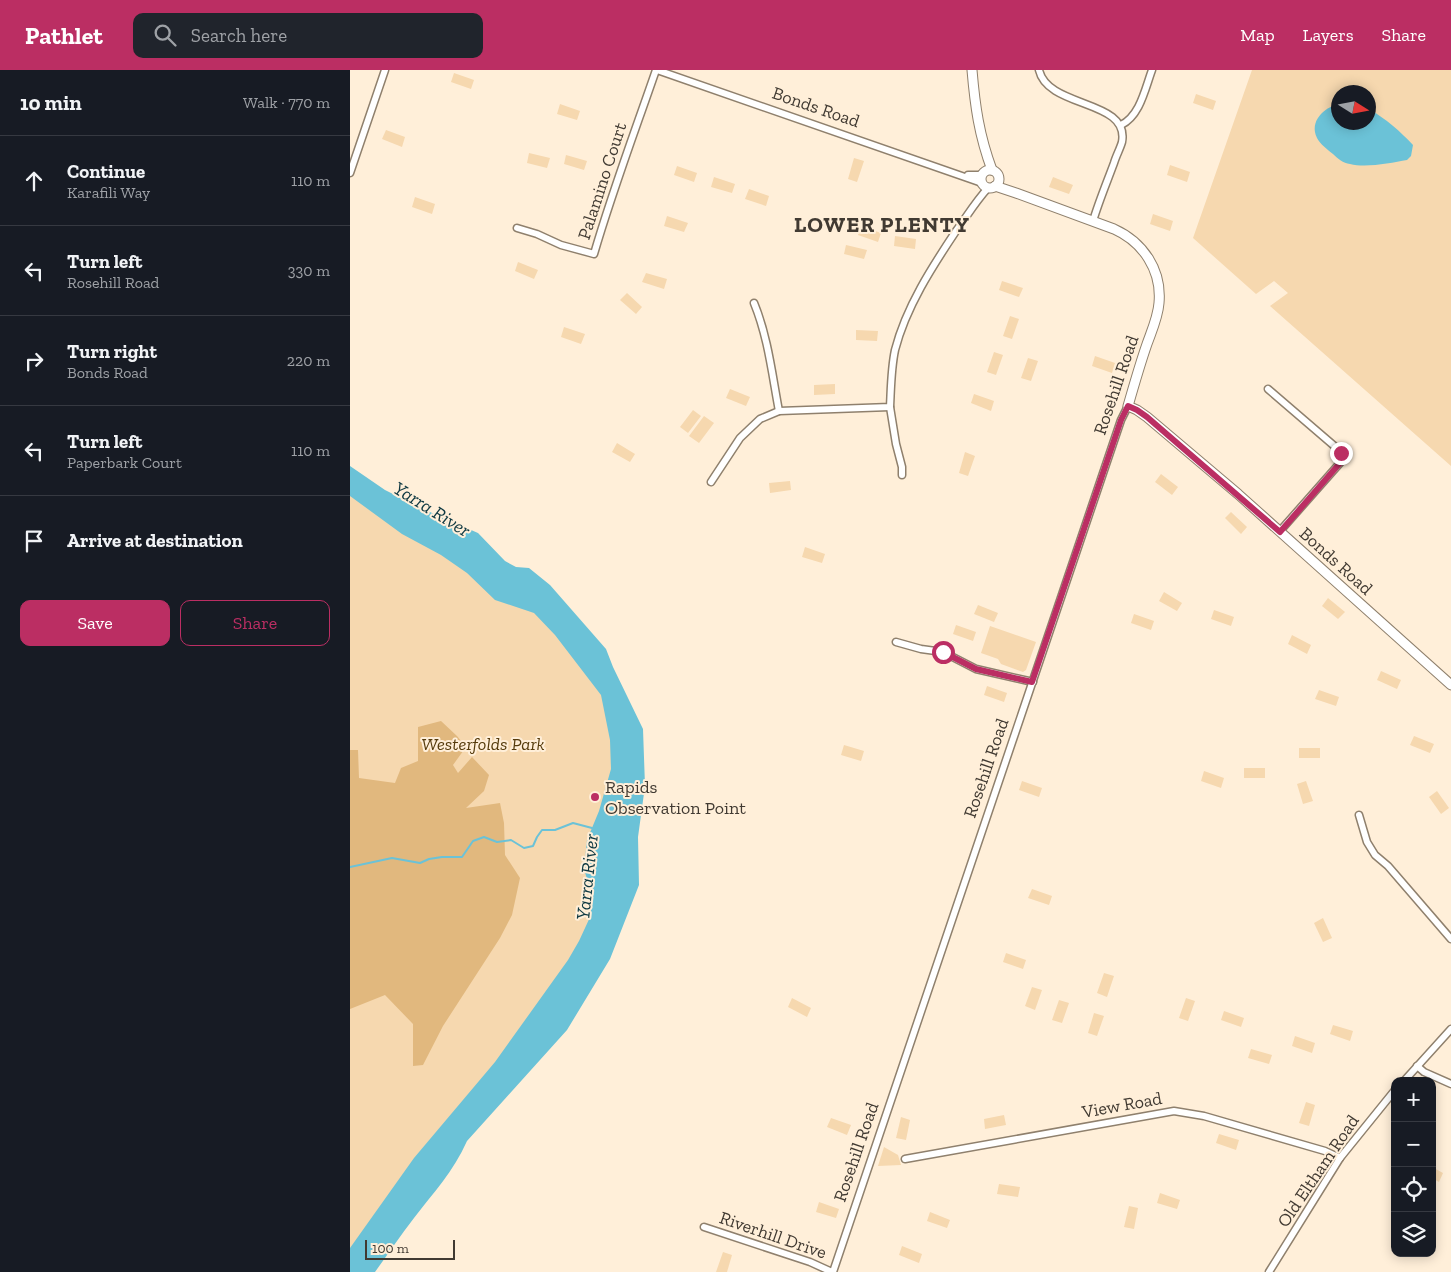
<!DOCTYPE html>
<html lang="en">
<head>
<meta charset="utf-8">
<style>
	:root { --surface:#171b24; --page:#20242c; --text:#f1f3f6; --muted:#9ea1a6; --line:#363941; --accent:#bb2e63 }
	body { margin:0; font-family:"Zilla Slab",serif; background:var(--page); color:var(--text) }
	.controls { position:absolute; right:15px; bottom:15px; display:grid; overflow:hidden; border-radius:10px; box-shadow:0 2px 12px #0003 }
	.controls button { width:45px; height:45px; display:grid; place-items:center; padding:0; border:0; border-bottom:1px solid var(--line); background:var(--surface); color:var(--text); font:25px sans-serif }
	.compass { position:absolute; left:981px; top:15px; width:45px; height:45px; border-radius:50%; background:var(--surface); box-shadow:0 2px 12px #0003; rotate:101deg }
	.scale { position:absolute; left:15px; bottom:12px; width:90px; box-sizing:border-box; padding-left:5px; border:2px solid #413a32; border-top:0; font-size:14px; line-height:18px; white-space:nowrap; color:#413a32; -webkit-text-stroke:4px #ffefd9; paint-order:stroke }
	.stop { position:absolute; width:15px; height:15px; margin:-11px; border:4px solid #bb2e63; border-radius:50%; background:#fff }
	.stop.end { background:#bb2e63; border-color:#fff; box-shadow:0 1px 5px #0008 }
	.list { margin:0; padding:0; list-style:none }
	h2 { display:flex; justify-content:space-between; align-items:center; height:65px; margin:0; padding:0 20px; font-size:21px }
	h2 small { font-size:16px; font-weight:400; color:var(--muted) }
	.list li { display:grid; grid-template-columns:32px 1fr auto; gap:15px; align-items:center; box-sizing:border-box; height:90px; padding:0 20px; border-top:1px solid var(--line) }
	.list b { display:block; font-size:19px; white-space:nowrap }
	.list p { margin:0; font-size:16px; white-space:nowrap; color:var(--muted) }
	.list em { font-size:16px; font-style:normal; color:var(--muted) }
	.actions { display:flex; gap:10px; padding:15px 20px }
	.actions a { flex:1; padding:11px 0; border:1px solid var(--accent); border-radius:10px; text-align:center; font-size:18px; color:var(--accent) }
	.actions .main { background:var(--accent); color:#fff }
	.icon { flex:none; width:28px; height:28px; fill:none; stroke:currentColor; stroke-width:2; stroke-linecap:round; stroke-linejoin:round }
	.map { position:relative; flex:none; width:1101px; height:1202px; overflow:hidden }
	header { display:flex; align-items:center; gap:30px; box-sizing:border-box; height:70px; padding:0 25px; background:var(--accent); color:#fff }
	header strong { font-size:24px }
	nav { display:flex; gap:28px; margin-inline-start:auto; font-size:18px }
	.search { width:350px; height:45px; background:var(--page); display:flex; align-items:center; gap:12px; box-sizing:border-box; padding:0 18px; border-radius:10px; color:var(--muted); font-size:19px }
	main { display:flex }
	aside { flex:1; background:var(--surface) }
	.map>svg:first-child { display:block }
	.green { fill:#f6d8af; fill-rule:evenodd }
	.forest { fill:#e1b87e }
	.water { fill:#6bc2d7 }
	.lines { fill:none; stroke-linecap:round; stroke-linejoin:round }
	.stream { stroke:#6bc2d7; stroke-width:2 }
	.street-casing { stroke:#8f806d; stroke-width:9 }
	.secondary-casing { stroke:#8f806d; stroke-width:11 }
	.street { stroke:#fff; stroke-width:6 }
	.secondary { stroke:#fff; stroke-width:9 }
	.route { stroke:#bb2e63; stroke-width:6 }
	.poi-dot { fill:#bb2e63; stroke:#ffefd9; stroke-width:2 }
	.labels { text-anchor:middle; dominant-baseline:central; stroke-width:4; stroke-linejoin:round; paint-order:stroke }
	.street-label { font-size:18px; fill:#413a32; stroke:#ffefd9 }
	.park-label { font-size:18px; font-style:italic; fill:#563b0c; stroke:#ffefd9 }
	.poi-label { font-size:18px; fill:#413a32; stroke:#ffefd9; text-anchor:start }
	.water-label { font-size:19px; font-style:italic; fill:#0e3841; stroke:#ffefd9 }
	.district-label { font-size:22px; font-weight:bold; letter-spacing:1px; fill:#413a32; stroke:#ffefd9 }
</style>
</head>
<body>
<header>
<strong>Pathlet</strong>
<div class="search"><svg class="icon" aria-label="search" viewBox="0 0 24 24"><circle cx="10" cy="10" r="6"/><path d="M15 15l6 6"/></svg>Search here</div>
<nav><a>Map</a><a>Layers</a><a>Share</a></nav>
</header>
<main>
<aside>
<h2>10 min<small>Walk · 770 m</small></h2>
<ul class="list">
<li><svg class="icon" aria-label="ahead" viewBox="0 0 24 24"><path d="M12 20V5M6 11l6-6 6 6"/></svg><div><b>Continue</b><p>Karafili Way</p></div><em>110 m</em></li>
<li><svg class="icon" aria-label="left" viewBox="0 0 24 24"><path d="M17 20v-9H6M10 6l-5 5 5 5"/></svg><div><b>Turn left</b><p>Rosehill Road</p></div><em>330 m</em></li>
<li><svg class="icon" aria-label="right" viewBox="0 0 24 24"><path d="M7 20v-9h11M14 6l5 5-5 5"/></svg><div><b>Turn right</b><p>Bonds Road</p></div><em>220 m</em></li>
<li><svg class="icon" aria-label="left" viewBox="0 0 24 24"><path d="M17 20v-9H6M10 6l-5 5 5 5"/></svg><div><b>Turn left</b><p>Paperbark Court</p></div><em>110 m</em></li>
<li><svg class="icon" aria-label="arrive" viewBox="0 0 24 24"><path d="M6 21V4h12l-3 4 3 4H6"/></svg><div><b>Arrive at destination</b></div></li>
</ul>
<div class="actions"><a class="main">Save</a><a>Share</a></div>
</aside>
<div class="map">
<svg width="1101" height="1202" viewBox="0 0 1101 1202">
	<rect width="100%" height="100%" fill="#ffefd9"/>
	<g class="green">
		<path d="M902 0H1101V396L920 236 938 223 924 211 906 224 843 168ZM988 22H1018V52H988Z"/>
		<polygon points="104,3 124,10 121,19 101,12"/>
		<polygon points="846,24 866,31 863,40 843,33"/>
		<polygon points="210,34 230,41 227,50 207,44"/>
		<polygon points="36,60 55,67 52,77 32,69"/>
		<polygon points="179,83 200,88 197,98 177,93"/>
		<polygon points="216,85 237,91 234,100 214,94"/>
		<polygon points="504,88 514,91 507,112 498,109"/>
		<polygon points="820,95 840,102 837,112 817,105"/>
		<polygon points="327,96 347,103 344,112 324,105"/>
		<polygon points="364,107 385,114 382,123 361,117"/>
		<polygon points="703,107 723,115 719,124 699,117"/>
		<polygon points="399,119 419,126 416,136 395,129"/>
		<polygon points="65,127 85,134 82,144 62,137"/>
		<polygon points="803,144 823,151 820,161 800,154"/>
		<polygon points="317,146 338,153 334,162 314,156"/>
		<polygon points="511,156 531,163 528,172 508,165"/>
		<polygon points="545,166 566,169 565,179 544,176"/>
		<polygon points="496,175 517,180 514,189 494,184"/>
		<polygon points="168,192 188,200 184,209 165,201"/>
		<polygon points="296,203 317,209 314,219 292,212"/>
		<polygon points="652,211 673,218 669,227 649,220"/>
		<polygon points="277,223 292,237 286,244 270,230"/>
		<polygon points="660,246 669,249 662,269 653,266"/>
		<polygon points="214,257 235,264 231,274 211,267"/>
		<polygon points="506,260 528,261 527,271 506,270"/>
		<polygon points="644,282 653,285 646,305 637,302"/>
		<polygon points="745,286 765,293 762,303 742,296"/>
		<polygon points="678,288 688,291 681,311 671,308"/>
		<polygon points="485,314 485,324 464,325 464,315"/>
		<polygon points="380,319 400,327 396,336 376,328"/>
		<polygon points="624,324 644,331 641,341 621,333"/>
		<polygon points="343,340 351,346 338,363 330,357"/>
		<polygon points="354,346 364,353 349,373 339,366"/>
		<polygon points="267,373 285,384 280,392 262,382"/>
		<polygon points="615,382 625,386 618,406 609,403"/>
		<polygon points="811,404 828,417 822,425 805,412"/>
		<polygon points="440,411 441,420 420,423 419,413"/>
		<polygon points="0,417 182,533 237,586 268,658 245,827 237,873 0,1188"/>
		<polygon points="881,442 897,457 891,464 875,448"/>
		<polygon points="455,477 475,484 472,493 452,487"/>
		<polygon points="814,522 832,533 827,541 809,531"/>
		<polygon points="978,528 995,542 988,549 972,536"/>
		<polygon points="628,535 648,543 644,552 624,544"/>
		<polygon points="864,540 884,547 881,556 861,549"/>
		<polygon points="784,544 804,551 801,560 781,553"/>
		<polygon points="606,555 626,562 623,571 603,564"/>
		<polygon points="640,556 686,572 676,600 673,602 651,594 648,589 631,583"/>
		<polygon points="942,565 961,575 957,584 938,574"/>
		<polygon points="1031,601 1051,610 1047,619 1027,610"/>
		<polygon points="637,616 657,623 654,632 634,625"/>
		<polygon points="969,620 989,627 986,636 965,629"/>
		<polygon points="1064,666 1084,674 1080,683 1060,675"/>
		<polygon points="494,675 514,681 511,691 491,685"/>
		<rect x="949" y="678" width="21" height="10"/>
		<rect x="894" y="698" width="21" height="10"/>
		<polygon points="854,701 874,708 871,718 851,711"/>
		<polygon points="672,711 692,718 689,727 669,720"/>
		<polygon points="956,711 963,731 953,734 947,714"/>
		<polygon points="1087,721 1099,738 1091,744 1079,727"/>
		<polygon points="682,819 702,826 699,835 678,828"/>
		<polygon points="973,848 982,868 973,872 964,853"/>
		<polygon points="656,883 676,890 673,899 653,892"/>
		<polygon points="754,903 764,906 757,927 747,923"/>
		<polygon points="682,917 692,920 685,940 675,936"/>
		<polygon points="442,928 461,938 457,947 438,937"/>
		<polygon points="836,928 845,931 838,951 829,948"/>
		<polygon points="709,930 719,933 712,953 702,950"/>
		<polygon points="874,941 894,948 891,957 871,950"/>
		<polygon points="744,943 754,946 747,966 738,963"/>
		<polygon points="983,955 1003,961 1000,971 980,964"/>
		<polygon points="945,966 965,973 962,983 942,976"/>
		<polygon points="901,979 922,985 919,994 898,988"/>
		<polygon points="956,1032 965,1035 959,1056 949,1053"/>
		<polygon points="654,1045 656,1055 635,1059 634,1049"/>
		<polygon points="551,1047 560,1050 556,1070 546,1068"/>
		<polygon points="481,1048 501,1055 497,1065 477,1057"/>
		<polygon points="869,1064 889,1070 886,1080 866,1073"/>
		<polygon points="534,1077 548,1085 551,1095 528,1096"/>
		<polygon points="1082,1097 1093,1103 1089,1112 1082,1108"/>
		<polygon points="649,1114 670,1117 668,1127 647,1124"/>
		<polygon points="810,1123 830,1130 827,1139 807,1133"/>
		<polygon points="469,1132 489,1139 486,1148 466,1142"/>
		<polygon points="779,1136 788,1138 784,1159 774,1157"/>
		<polygon points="580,1142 600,1150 597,1158 577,1151"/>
		<polygon points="552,1176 572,1184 569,1193 549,1185"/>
		<polygon points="373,1182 382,1185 377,1202 366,1202"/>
	</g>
	<polygon class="forest" points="91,651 107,666 116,677 103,695 108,703 122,687 139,705 134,721 116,738 150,733 154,753 155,785 170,808 162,845 150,868 93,956 73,995 63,996 63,954 35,925 0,939 0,680 8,680 9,708 45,713 51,698 68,691 68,657"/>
	<g class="water">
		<path d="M988 34V52H1018L1019 39C1036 49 1050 61 1063 75L1061 86 1057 90C1041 93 1016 98 1000 94 993 93 988 89 983 84 978 80 970 74 967 68 959 51 974 38 988 34Z"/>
		<path d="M0 396 35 420 73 439 128 463 155 491 166 497 179 498 200 515 256 579 263 597 293 659 295 716 288 767 289 815 260 889 217 960 117 1071C103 1102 84 1122 64 1148 50 1166 38 1184 25 1202H0V1178L64 1088 145 992 218 890 229 871 241 845 240 819 234 799 237 770 249 741 261 699 260 670 251 625 205 565 184 543 145 530 117 503 91 485 52 464 0 426Z"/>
	</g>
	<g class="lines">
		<polyline class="stream" points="0,797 42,788 70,793 79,789 92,787 112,787 123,771 134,767 147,772 161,770 174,778 183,776 187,767 192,760 205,760 223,753 242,758"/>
		<g class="street-casing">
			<g id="street">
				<polyline points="307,0 632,113"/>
				<path d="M689 0C698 39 780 29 772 72 770 79 766 86 764 93 757 112 749 131 743 151"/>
				<path d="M771 55C790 46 795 19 802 0"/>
				<polyline points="0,103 35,0"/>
				<polyline points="618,105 632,105"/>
				<path d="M167 158 187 164 211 175 244 184C262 122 285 61 306 0"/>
				<path d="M404 233C418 267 422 304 429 341"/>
				<polyline points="918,319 989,380 992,386 990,393 930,461"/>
				<polyline points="540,337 546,374 552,397 552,405"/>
				<path d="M361 412 390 368 410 349 429 341 540 337C541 318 541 299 545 280 556 237 582 197 606 161 617 146 626 131 638 118"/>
				<polyline points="546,572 571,579 593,582 626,599 683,612"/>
				<polyline points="1009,745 1017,772 1025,785 1038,796 1101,869"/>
				<polyline points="1067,996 1074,1002 1101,1014"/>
				<polyline points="1054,1011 1101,959"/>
				<polyline points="555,1089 824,1041 854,1046 975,1081 990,1088"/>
				<polyline points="354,1157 460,1192 482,1202"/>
				<polyline points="483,1202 771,350 778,336"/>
				<polyline points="919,1202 990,1088 1045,1020"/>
			</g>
		</g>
		<g class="secondary-casing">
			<g id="secondary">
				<path d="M622 0C625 36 629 65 642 100"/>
				<circle cx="640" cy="109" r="9"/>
				<path d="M645 116 666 123 764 159C793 172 812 200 809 233 808 247 802 260 797 274 790 294 784 315 778 336L787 340 797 347 888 424 1101 615"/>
			</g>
		</g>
		<use href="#street" class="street"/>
		<use href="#secondary" class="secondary"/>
	</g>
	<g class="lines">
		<polyline class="route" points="593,582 626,599 682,612 771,350 778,336 787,340 797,347 930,462 990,393 992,389 991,383"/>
	</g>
	<circle class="poi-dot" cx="245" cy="727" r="5"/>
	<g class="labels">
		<g class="street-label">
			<text transform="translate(466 37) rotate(19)">Bonds Road</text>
			<text transform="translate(252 111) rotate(-72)">Palamino Court</text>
			<text transform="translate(766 315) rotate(-71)">Rosehill Road</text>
			<text transform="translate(986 491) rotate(42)">Bonds Road</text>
			<text transform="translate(636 698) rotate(-71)">Rosehill Road</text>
			<text transform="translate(772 1035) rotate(-10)">View Road</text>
			<text transform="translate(506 1082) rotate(-71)">Rosehill Road</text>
			<text transform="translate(968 1101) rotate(-56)">Old Eltham Road</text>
			<text transform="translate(423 1165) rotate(19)">Riverhill Drive</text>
		</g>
		<g class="park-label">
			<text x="133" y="674">Westerfolds Park</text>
		</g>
		<g class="poi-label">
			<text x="255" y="717">Rapids<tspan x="255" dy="21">Observation Point</tspan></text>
		</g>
		<g class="water-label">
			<text transform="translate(82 439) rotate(32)">Yarra River</text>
			<text transform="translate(237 807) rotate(-84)">Yarra River</text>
		</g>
		<g class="district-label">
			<text x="532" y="154">LOWER PLENTY</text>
		</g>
	</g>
</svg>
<div class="controls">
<button>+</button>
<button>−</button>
<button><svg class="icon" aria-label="locate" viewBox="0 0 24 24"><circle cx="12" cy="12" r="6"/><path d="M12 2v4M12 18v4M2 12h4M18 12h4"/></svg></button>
<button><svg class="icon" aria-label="layers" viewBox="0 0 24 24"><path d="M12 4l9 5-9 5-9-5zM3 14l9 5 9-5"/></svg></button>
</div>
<svg class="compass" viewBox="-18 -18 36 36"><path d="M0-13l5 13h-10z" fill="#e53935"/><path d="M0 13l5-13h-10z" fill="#9ea1a6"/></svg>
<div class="scale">100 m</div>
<div class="stop" style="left:593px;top:582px"></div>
<div class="stop end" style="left:991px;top:383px"></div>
</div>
</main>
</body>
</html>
